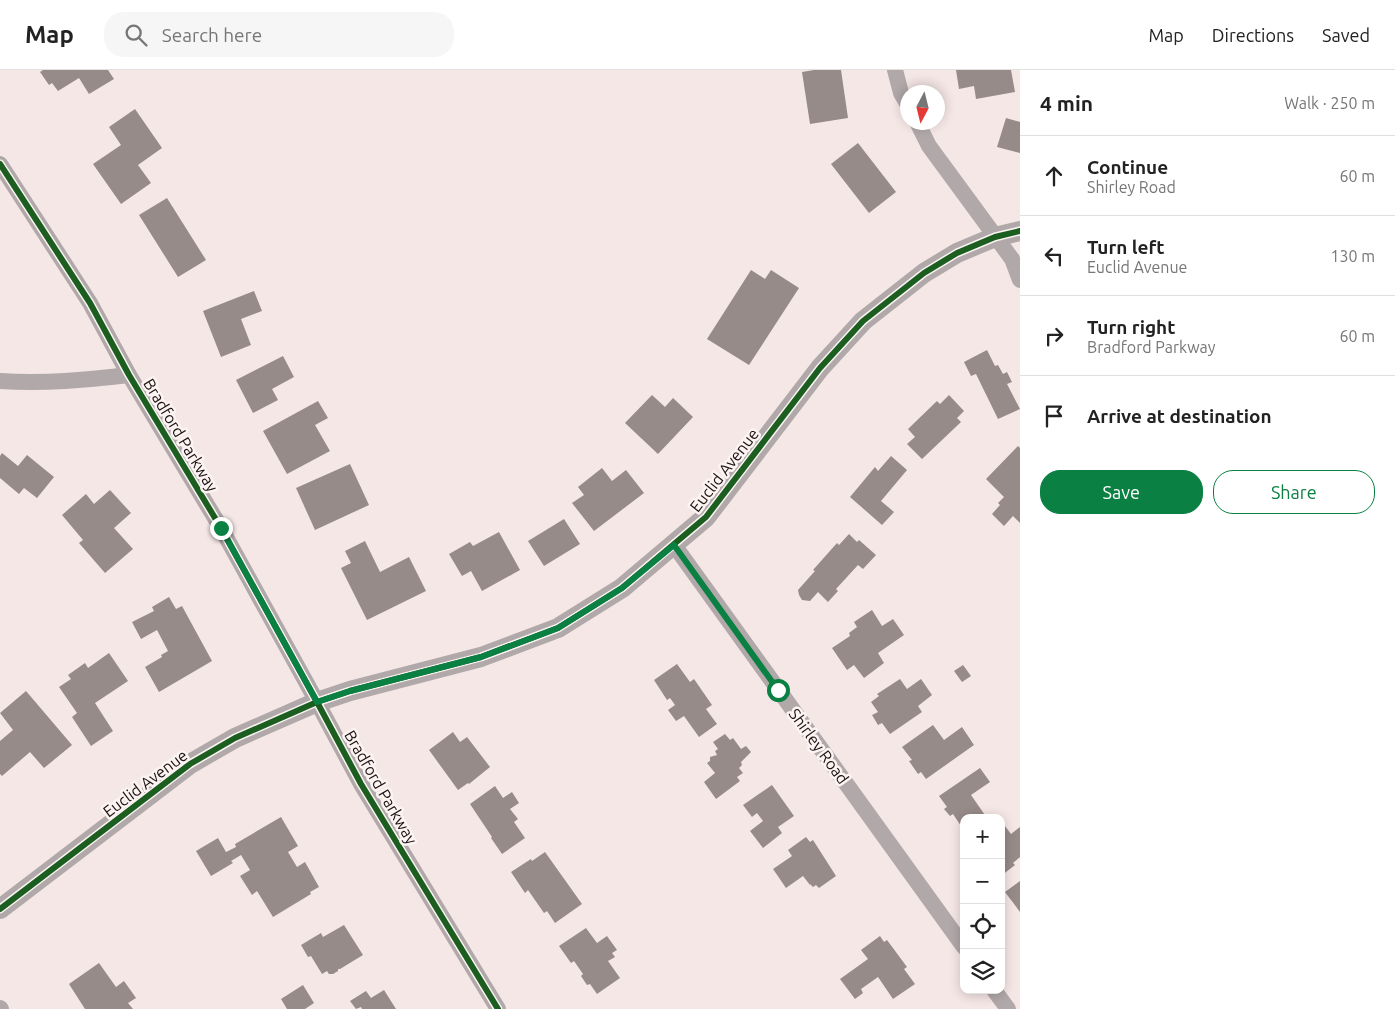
<!DOCTYPE html>
<html lang="en">
<head>
<meta charset="utf-8">
<style>
	:root { --surface:#fff; --page:#f6f6f6; --text:#222; --muted:#767676; --line:#e0e0e0; --accent:#0b8043 }
	body { margin:0; font-family:Ubuntu,sans-serif; background:var(--page); color:var(--text) }
	.controls { position:absolute; right:15px; bottom:15px; display:grid; overflow:hidden; border-radius:10px; box-shadow:0 2px 12px #0003 }
	.controls button { width:45px; height:45px; display:grid; place-items:center; padding:0; border:0; border-bottom:1px solid var(--line); background:var(--surface); color:var(--text); font:25px sans-serif }
	.compass { position:absolute; left:900px; top:15px; width:45px; height:45px; border-radius:50%; background:var(--surface); box-shadow:0 2px 12px #0003; rotate:187deg }
	.stop { position:absolute; width:15px; height:15px; margin:-11px; border:4px solid #0b8043; border-radius:50%; background:#fff }
	.stop.end { background:#0b8043; border-color:#fff; box-shadow:0 1px 5px #0008 }
	.list { margin:0; padding:0; list-style:none }
	h2 { display:flex; justify-content:space-between; align-items:center; height:65px; margin:0; padding:0 20px; font-size:21px }
	h2 small { font-size:16px; font-weight:400; color:var(--muted) }
	.list li { display:grid; grid-template-columns:32px 1fr auto; gap:15px; align-items:center; box-sizing:border-box; height:80px; padding:0 20px; border-top:1px solid var(--line) }
	.list b { display:block; font-size:19px; white-space:nowrap }
	.list p { margin:0; font-size:16px; white-space:nowrap; color:var(--muted) }
	.list em { font-size:16px; font-style:normal; color:var(--muted) }
	.actions { display:flex; gap:10px; padding:15px 20px }
	.actions a { flex:1; padding:11px 0; border:1px solid var(--accent); border-radius:20px; text-align:center; font-size:18px; color:var(--accent) }
	.actions .main { background:var(--accent); color:#fff }
	.icon { flex:none; width:28px; height:28px; fill:none; stroke:currentColor; stroke-width:2; stroke-linecap:round; stroke-linejoin:round }
	.map { position:relative; flex:none; width:1020px; height:939px; overflow:hidden }
	header { display:flex; align-items:center; gap:30px; box-sizing:border-box; height:70px; padding:0 25px; background:var(--surface); border-bottom:1px solid var(--line) }
	header strong { font-size:24px }
	nav { display:flex; gap:28px; margin-inline-start:auto; font-size:18px }
	.search { width:350px; height:45px; background:var(--page); display:flex; align-items:center; gap:12px; box-sizing:border-box; padding:0 18px; border-radius:20px; color:var(--muted); font-size:19px }
	main { display:flex }
	aside { flex:1; background:var(--surface) }
	.map>svg:first-child { display:block }
	.building { fill:#968b88 }
	.lines { fill:none; stroke-linecap:round; stroke-linejoin:round }
	.minor { stroke:#b1a8aa; stroke-width:16 }
	.tertiary { stroke:#b1a8aa; stroke-width:20 }
	.cycleway-casing { stroke:#fbf4f3; stroke-width:9 }
	.cycleway { stroke:#1b5e20; stroke-width:6 }
	.route { stroke:#0b8043; stroke-width:6 }
	.labels { text-anchor:middle; dominant-baseline:central; stroke-width:5; stroke-linejoin:round; paint-order:stroke }
	.street-label { font-size:16px; fill:#1c1110; stroke:#fbf4f3 }
</style>
</head>
<body>
<header>
<strong>Map</strong>
<div class="search"><svg class="icon" aria-label="search" viewBox="0 0 24 24"><circle cx="10" cy="10" r="6"/><path d="M15 15l6 6"/></svg>Search here</div>
<nav><a>Map</a><a>Directions</a><a>Saved</a></nav>
</header>
<main>
<div class="map">
<svg width="1020" height="939" viewBox="0 0 1020 939">
	<rect width="100%" height="100%" fill="#f5e7e5"/>
	<g class="building">
		<polygon points="43,0 108,0 114,9 89,24 79,8 58,21 52,13 49,15 40,2"/>
		<polygon points="814,0 841,0 848,48 810,54 802,2"/>
		<polygon points="956,0 1011,0 1015,22 976,29 974,16 959,19"/>
		<polygon points="135,39 162,78 138,95 151,113 121,134 93,94 121,75 109,57"/>
		<polygon points="1006,48 1020,52 1020,83 997,77"/>
		<polygon points="858,73 896,122 869,143 831,94"/>
		<polygon points="167,128 206,190 178,207 139,145"/>
		<polygon points="751,200 765,209 771,200 799,218 749,295 707,269"/>
		<polygon points="254,221 262,241 241,249 251,275 221,287 203,241"/>
		<polygon points="987,280 995,296 998,295 1003,304 1007,302 1012,312 1007,314 1020,339 998,349 976,304 971,306 964,292"/>
		<polygon points="283,286 294,307 272,319 278,330 253,343 236,310"/>
		<polygon points="652,325 665,337 673,328 693,347 658,384 625,353"/>
		<polygon points="949,325 964,341 957,348 961,352 922,389 907,374 915,367 908,359 937,331 940,334"/>
		<polygon points="318,331 328,348 315,355 330,381 287,404 263,361"/>
		<polygon points="1018,376 1020,378 1020,453 1013,446 1004,456 992,444 1000,435 998,433 1004,427 986,409"/>
		<polygon points="2,383 18,396 27,385 54,407 37,428 24,418 19,424 0,408 0,386"/>
		<polygon points="891,386 907,400 881,431 894,442 882,455 850,427 875,397 878,401"/>
		<polygon points="350,394 369,435 315,460 296,418"/>
		<polygon points="602,398 612,411 626,400 644,423 594,461 572,433 584,425 578,417"/>
		<polygon points="110,420 131,443 114,458 133,479 105,503 79,473 83,470 62,445 86,424 94,434"/>
		<polygon points="564,449 580,474 544,496 528,471"/>
		<polygon points="499,462 520,500 482,521 471,501 462,506 449,484 470,472 473,476"/>
		<polygon points="849,464 857,472 859,470 876,485 863,499 858,495 836,519 838,521 828,532 818,522 810,531 802,530 799,525 798,520 815,501 813,500 837,473 839,475"/>
		<polygon points="365,471 380,502 409,487 426,521 367,550 341,498 351,493 345,481"/>
		<polygon points="169,527 176,539 182,536 212,591 159,622 145,597 162,587 161,585 168,581 157,560 141,569 132,552 154,541 152,537"/>
		<polygon points="872,540 882,556 893,549 904,565 878,583 884,593 864,608 854,595 847,600 832,578 850,566 849,563 857,557 854,552"/>
		<polygon points="109,583 128,611 95,633 113,661 91,676 72,647 77,643 59,617 71,609 68,605 85,593 88,598"/>
		<polygon points="677,594 690,612 694,609 712,635 706,639 717,654 699,667 684,646 676,651 668,640 675,635 670,628 667,630 654,610"/>
		<polygon points="963,595 971,606 962,612 954,601"/>
		<polygon points="900,609 907,619 921,609 932,625 918,636 922,642 890,664 882,653 878,655 872,645 878,642 871,632 879,626 877,624"/>
		<polygon points="26,621 72,675 44,698 30,682 2,706 0,704 0,671 13,660 0,643"/>
		<polygon points="933,655 944,670 962,657 974,675 926,709 921,702 918,704 909,691 912,690 902,677"/>
		<polygon points="453,662 460,672 467,667 490,697 469,714 468,713 458,720 429,680"/>
		<polygon points="725,664 730,670 733,668 741,679 746,676 751,682 741,692 742,695 739,698 743,703 737,707 740,711 716,729 704,712 715,703 707,693 710,691 710,687 717,685 715,681 718,679 713,672"/>
		<polygon points="980,698 990,712 971,725 987,748 964,748 964,754 961,756 953,744 950,746 944,739 947,737 939,726"/>
		<polygon points="772,715 794,746 778,757 782,763 763,778 750,761 763,751 757,743 752,747 743,735"/>
		<polygon points="495,716 503,728 512,722 519,733 510,739 518,749 514,752 525,768 502,784 491,768 492,767 470,734"/>
		<polygon points="281,747 298,776 288,782 297,797 305,792 319,817 310,822 311,824 273,847 257,821 252,825 240,806 250,800 241,785 231,791 233,793 211,806 196,781 218,768 226,782 236,777 235,774"/>
		<polygon points="1002,752 1011,764 1020,757 1020,787 1013,793 1015,795 1001,806"/>
		<polygon points="806,767 810,772 813,770 836,806 819,818 816,815 813,817 810,814 810,815 803,806 786,818 773,799 792,786 788,780"/>
		<polygon points="545,782 582,834 555,853 547,841 544,843 528,820 525,823 511,802 531,789 532,791"/>
		<polygon points="1020,811 1020,842 1005,822"/>
		<polygon points="344,855 363,885 340,899 338,899 338,901 333,904 329,904 327,901 322,904 311,886 308,887 301,875 321,863 323,867"/>
		<polygon points="586,858 597,873 607,866 617,880 612,883 615,887 608,891 620,908 597,924 590,914 587,915 581,906 583,904 574,891 571,893 559,876"/>
		<polygon points="880,866 884,872 887,870 907,897 904,899 915,914 893,929 878,907 861,919 863,923 855,929 840,909 868,889 861,880"/>
		<polygon points="99,893 116,917 124,911 136,928 128,933 133,939 85,939 69,914"/>
		<polygon points="303,915 314,933 305,939 287,939 281,929"/>
		<polygon points="384,920 396,939 362,939 361,937 356,939 350,931 366,921 371,928"/>
	</g>
	<g class="lines">
		<g class="minor">
			<polyline points="895,0 901,23 908,35"/>
			<polyline points="917,52 929,76 1012,189 1020,210"/>
			<polyline points="0,94 90,233 129,305 221,458 317,632 361,714 498,939"/>
			<path d="M0 311C44 314 86 310 129 305"/>
			<polyline points="674,475 964,877"/>
			<polyline points="994,920 1008,939"/>
			<polyline points="0,938 1,939"/>
		</g>
		<polyline class="tertiary" points="0,839 190,694 235,668 317,632 350,621 481,587 558,558 622,518 706,447 820,298 863,251 924,203 957,183 995,167 1020,161"/>
		<g class="cycleway-casing">
			<g id="cycleway">
				<polyline points="0,94 90,233 129,305 221,458 317,632 361,714 498,939"/>
				<polyline points="0,839 190,694 235,668 317,632 350,621 481,587 558,558 622,518 706,447 820,298 863,251 924,203 957,183 995,167 1020,161"/>
			</g>
		</g>
		<use href="#cycleway" class="cycleway"/>
	</g>
	<g class="lines">
		<polyline class="route" points="221,458 317,632 350,621 481,587 558,558 622,518 674,475 778,620"/>
	</g>
	<g class="labels">
		<g class="street-label">
			<text transform="translate(181 365) rotate(59)">Bradford Parkway</text>
			<text transform="translate(724 400) rotate(-52)">Euclid Avenue</text>
			<text transform="translate(819 676) rotate(54)">Shirley Road</text>
			<text transform="translate(145 713) rotate(-37)">Euclid Avenue</text>
			<text transform="translate(381 717) rotate(60)">Bradford Parkway</text>
		</g>
	</g>
</svg>
<div class="controls">
<button>+</button>
<button>−</button>
<button><svg class="icon" aria-label="locate" viewBox="0 0 24 24"><circle cx="12" cy="12" r="6"/><path d="M12 2v4M12 18v4M2 12h4M18 12h4"/></svg></button>
<button><svg class="icon" aria-label="layers" viewBox="0 0 24 24"><path d="M12 4l9 5-9 5-9-5zM3 14l9 5 9-5"/></svg></button>
</div>
<svg class="compass" viewBox="-18 -18 36 36"><path d="M0-13l5 13h-10z" fill="#e53935"/><path d="M0 13l5-13h-10z" fill="#767676"/></svg>
<div class="stop" style="left:778px;top:620px"></div>
<div class="stop end" style="left:221px;top:458px"></div>
</div>
<aside>
<h2>4 min<small>Walk · 250 m</small></h2>
<ul class="list">
<li><svg class="icon" aria-label="ahead" viewBox="0 0 24 24"><path d="M12 20V5M6 11l6-6 6 6"/></svg><div><b>Continue</b><p>Shirley Road</p></div><em>60 m</em></li>
<li><svg class="icon" aria-label="left" viewBox="0 0 24 24"><path d="M17 20v-9H6M10 6l-5 5 5 5"/></svg><div><b>Turn left</b><p>Euclid Avenue</p></div><em>130 m</em></li>
<li><svg class="icon" aria-label="right" viewBox="0 0 24 24"><path d="M7 20v-9h11M14 6l5 5-5 5"/></svg><div><b>Turn right</b><p>Bradford Parkway</p></div><em>60 m</em></li>
<li><svg class="icon" aria-label="arrive" viewBox="0 0 24 24"><path d="M6 21V4h12l-3 4 3 4H6"/></svg><div><b>Arrive at destination</b></div></li>
</ul>
<div class="actions"><a class="main">Save</a><a>Share</a></div>
</aside>
</main>
</body>
</html>
